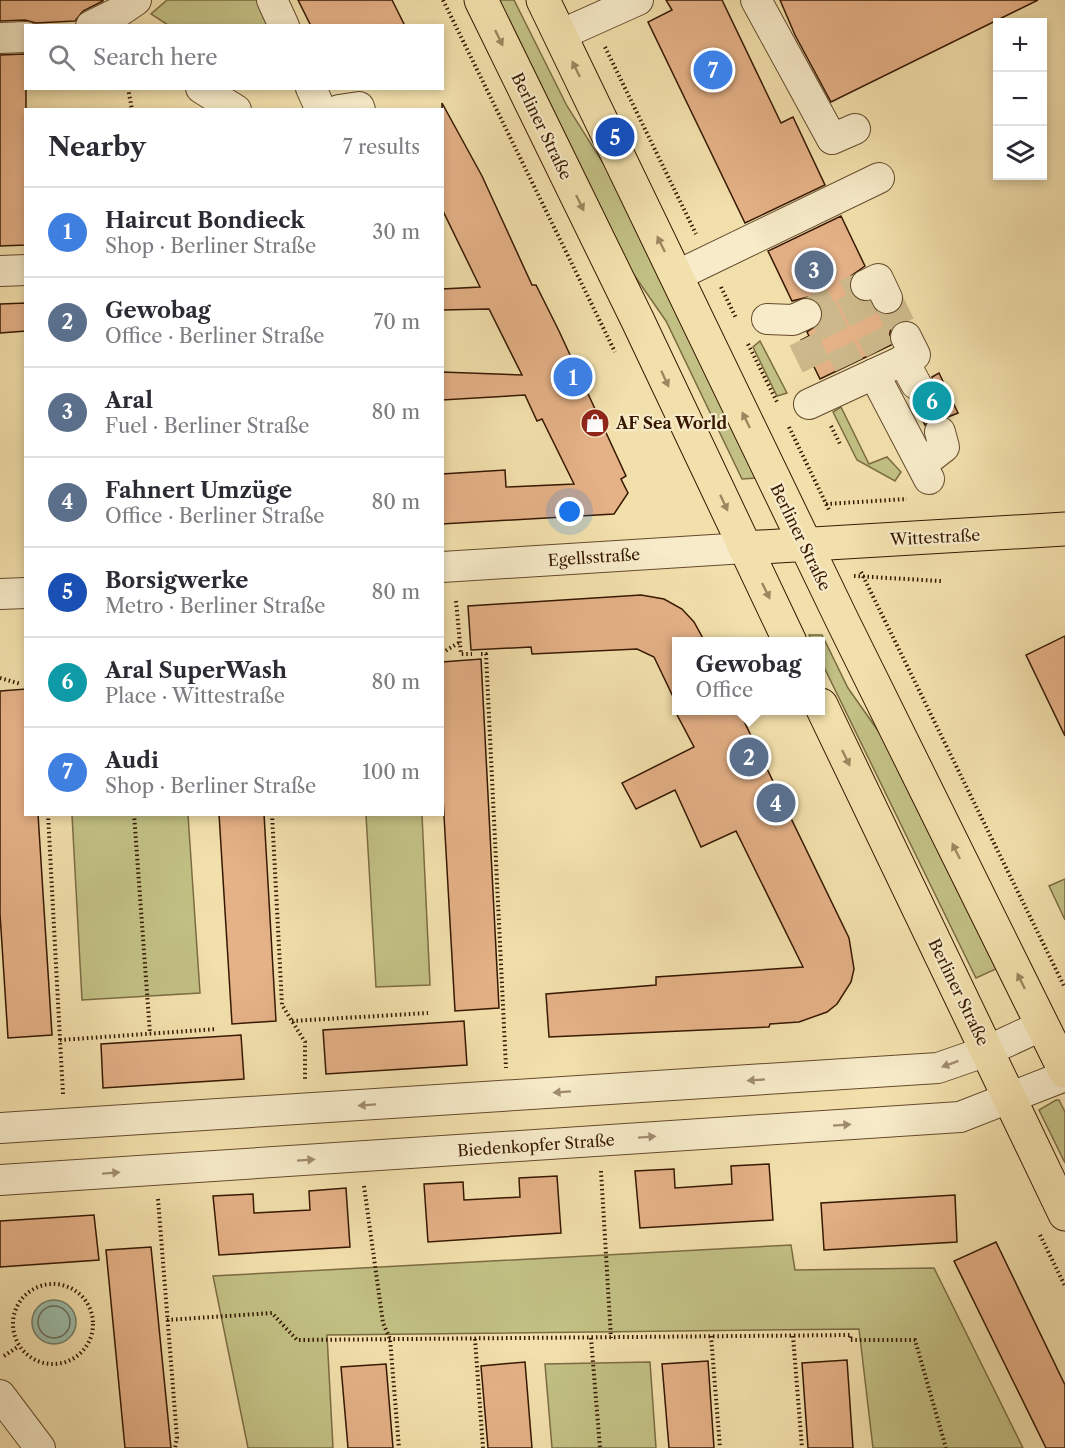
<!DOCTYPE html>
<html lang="en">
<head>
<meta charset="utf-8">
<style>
	:root { --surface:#fff; --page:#f2f2f3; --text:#2b2b33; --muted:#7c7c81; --line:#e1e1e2; --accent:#8f2418 }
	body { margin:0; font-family:"Libre Caslon Text",serif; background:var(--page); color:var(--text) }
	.controls { position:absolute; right:18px; top:18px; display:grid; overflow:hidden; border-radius:0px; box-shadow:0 3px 9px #0003 }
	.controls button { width:54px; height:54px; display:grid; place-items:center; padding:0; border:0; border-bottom:2px solid var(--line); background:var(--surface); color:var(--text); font:30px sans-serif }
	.you { position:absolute; left:570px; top:512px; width:21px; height:21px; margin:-15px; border:4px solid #fff; border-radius:50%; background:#1a73e8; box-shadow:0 0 0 9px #1a73e833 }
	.badge { display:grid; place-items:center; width:39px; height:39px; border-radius:50%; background:var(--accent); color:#fff; font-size:20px; font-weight:700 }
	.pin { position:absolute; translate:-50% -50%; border:3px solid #fff; box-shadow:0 2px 6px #0006 }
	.popup { position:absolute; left:672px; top:637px; width:153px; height:78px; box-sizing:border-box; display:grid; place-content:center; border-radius:0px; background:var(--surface); filter:drop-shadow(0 2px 4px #0005); font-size:20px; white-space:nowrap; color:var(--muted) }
	.popup b { font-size:22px; color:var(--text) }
	.popup::after { content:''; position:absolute; left:50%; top:100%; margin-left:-12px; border:12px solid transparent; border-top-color:var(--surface) }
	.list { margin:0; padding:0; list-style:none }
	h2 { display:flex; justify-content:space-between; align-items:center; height:78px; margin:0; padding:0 24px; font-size:26px }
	h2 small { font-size:20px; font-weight:400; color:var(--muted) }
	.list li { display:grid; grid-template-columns:39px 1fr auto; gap:18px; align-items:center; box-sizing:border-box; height:90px; padding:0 24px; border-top:2px solid var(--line) }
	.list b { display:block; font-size:22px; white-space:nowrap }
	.list p { margin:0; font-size:20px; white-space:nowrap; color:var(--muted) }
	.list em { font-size:20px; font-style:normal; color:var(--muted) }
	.icon { flex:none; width:33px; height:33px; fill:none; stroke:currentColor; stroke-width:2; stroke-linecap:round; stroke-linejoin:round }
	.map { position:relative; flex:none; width:1065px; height:1448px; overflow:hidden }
	.search { position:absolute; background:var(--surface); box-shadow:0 3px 9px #0003; left:24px; top:24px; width:420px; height:66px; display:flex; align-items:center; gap:15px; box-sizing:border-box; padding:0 21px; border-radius:0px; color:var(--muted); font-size:22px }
	.panel { position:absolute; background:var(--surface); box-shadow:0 3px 9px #0003; left:24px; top:108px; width:420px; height:708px; border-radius:0px }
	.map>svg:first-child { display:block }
	.green { fill:#c2c084; stroke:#7c6c42; stroke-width:1.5 }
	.water { fill:#9bbdaa; stroke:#737b66; stroke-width:1.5 }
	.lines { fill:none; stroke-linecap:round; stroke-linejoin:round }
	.shore { stroke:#686a56; stroke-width:1.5 }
	.building { fill:#e5b187; stroke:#361801; stroke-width:1.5 }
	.minor-tunnel { stroke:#ccb88a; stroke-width:30; stroke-dasharray:30 15; stroke-linecap:butt }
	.minor-casing { stroke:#654a2c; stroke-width:32 }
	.major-casing { stroke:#361801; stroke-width:35 }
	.path { stroke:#361801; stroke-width:4; stroke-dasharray:1.5 3; stroke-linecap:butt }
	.minor { stroke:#f7ebc9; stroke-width:30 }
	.major { stroke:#f2e0ac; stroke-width:33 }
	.oneway { fill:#9d865f }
	.oneway2 { fill:#a08c6f }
	.labels { text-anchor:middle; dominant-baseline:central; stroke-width:4.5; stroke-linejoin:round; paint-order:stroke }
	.street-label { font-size:16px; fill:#361801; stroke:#f7ebc9 }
	.poi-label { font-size:16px; font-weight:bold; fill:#361801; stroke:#f7ebc9; text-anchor:start }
</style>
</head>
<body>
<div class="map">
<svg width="1065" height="1448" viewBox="0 0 1065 1448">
	<rect width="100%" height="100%" fill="#f2e0ac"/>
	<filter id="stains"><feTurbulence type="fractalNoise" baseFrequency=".00333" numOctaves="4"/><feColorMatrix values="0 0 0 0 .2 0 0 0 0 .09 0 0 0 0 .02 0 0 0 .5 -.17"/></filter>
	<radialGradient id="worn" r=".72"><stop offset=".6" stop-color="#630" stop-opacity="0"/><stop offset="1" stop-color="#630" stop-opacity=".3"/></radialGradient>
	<g class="green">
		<polygon points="167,0 260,0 269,25 168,25 151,14"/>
		<polygon points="498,0 514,0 567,106 610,174 757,478 742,479 666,321 632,272"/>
		<polygon points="760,341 787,393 777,396 753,347"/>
		<polygon points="841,407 869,464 887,457 901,472 895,481 857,460 833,412"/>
		<polygon points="809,635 822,635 848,688 881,735 996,969 976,978 821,661 821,642 812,641"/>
		<polygon points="72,815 188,815 200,993 82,1000"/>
		<polygon points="366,815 422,815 430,985 376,987"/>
		<polygon points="1065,879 1065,920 1049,886"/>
		<polygon points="1056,1100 1059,1100 1065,1112 1065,1163 1039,1110"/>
		<polygon points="791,1245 795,1270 934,1268 1023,1448 873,1448 859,1329 327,1335 333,1448 248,1448 213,1276"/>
		<polygon points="650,1362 656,1448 552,1448 545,1364"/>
	</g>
	<circle class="water" cx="54" cy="1322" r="22"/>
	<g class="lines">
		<circle class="shore" cx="54" cy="1322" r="16"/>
	</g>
	<g class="building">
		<polygon points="0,0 103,0 103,1 83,11 75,21 36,23 25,20 0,21"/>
		<polygon points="298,0 392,0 405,26 311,26"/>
		<polygon points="666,0 722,0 781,123 793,117 825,185 745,223 648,22 672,10"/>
		<polygon points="780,0 1038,0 831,102 795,35"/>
		<polygon points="26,54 26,245 0,246 0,55"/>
		<polygon points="442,103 482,176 532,285 536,285 559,331 626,476 621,479 628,493 614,514 442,524 442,474 505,470 506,487 574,484 542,419 537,421 525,395 442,400 442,372 522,375 489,309 442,310 442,289 480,287 442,209"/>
		<polygon points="841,216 865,266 851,276 849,285 851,293 857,300 870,301 878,312 886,315 897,311 902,321 891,328 889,337 891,345 820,379 801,340 809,336 807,332 820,323 822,307 816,300 808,297 792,301 768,251"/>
		<polygon points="26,303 26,331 0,333 0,304"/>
		<polygon points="939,373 958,413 948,417 935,416 925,425 913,400 924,399 930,393 933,385 932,377"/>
		<polygon points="641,595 664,599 682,609 694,622 705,642 677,642 677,705 654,657 637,649 532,654 531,647 471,650 468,606"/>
		<polygon points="1065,636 1065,736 1026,655"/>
		<polygon points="481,659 499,1008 455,1011 442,780 442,662"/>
		<polygon points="26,689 26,814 38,814 52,1035 8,1038 0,914 0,691"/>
		<polygon points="675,711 739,711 849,938 854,969 851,982 837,1004 827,1012 799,1022 770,1024 769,1027 549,1037 546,994 656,985 656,977 803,967 736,831 701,847 675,790 636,809 622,783 694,747"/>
		<polygon points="219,814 264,814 276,1021 232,1024"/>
		<polygon points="464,1021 467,1065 326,1074 323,1030"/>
		<polygon points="241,1035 244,1079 103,1088 101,1044"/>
		<polygon points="769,1164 773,1220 640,1228 635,1171 674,1169 675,1188 732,1184 731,1166"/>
		<polygon points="557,1176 561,1233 428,1242 424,1184 463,1182 464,1200 520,1197 519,1178"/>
		<polygon points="346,1188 350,1247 219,1255 213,1196 253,1194 254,1213 310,1210 309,1191"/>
		<polygon points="955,1195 957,1242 824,1250 821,1203"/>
		<polygon points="94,1215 99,1260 0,1267 0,1221"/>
		<polygon points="996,1242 1065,1385 1065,1448 1046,1448 954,1261"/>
		<polygon points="151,1247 171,1448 125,1448 106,1250"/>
		<polygon points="847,1360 853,1448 808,1448 802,1363"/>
		<polygon points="708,1361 714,1448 669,1448 662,1364"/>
		<polygon points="525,1362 532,1448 488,1448 481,1366"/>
		<polygon points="386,1364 393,1448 348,1448 341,1367"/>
	</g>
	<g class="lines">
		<g class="minor-tunnel">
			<polyline points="850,293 880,350"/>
			<polyline points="887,298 906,337"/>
			<polyline points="821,307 849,365"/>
			<polyline points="806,314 866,285"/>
			<polyline points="803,339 822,378"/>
		</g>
		<g class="minor-casing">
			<g id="minor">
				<polyline points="272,0 284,26"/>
				<polyline points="756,0 832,139 855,129"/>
				<polyline points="91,26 117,13 136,0"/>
				<polyline points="560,35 638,0"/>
				<polyline points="0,38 26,37"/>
				<polyline points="201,88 236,110"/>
				<polyline points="311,88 321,110"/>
				<polyline points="339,110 359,107 360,110"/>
				<polyline points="0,271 26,270"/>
				<polyline points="676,276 879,178"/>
				<polyline points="866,285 878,279 887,298"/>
				<polyline points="767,319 793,320 806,314"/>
				<polyline points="903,360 916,384"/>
				<polyline points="874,374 929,479"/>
				<polyline points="809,404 915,355 906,337"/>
				<polyline points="922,464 944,447 940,432"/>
				<polyline points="442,567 745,548"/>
				<polyline points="0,594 26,593"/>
				<polyline points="0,1128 938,1068 987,1051 1043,1025"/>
				<polyline points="0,1180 960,1117 1065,1076"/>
				<polyline points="0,1395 40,1448"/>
			</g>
		</g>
		<g class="major-casing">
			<g id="major">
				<polyline points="481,0 638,321 790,642"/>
				<polyline points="543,0 843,622 1065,1071"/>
				<polyline points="745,548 1065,529"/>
				<polyline points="821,705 1065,1214"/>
			</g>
		</g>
		<g class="path">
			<polyline points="443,0 615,352"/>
			<polyline points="605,47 696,234"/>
			<polyline points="128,88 132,110"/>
			<polyline points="721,287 736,318"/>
			<polyline points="748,344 778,404"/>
			<polyline points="831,426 841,446"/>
			<polyline points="789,427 830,512"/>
			<polyline points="826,504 907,499"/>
			<polyline points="861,572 1065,988"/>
			<polyline points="854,576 941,581"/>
			<polyline points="456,601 461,654 472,654"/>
			<polyline points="442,653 460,642"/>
			<polyline points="481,654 486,654 506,1068"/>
			<polyline points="0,678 21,684"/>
			<polyline points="48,814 60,1040"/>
			<polyline points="134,814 150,1034"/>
			<polyline points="272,814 282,1005 305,1042 305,1080"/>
			<polyline points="292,1021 428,1013"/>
			<polyline points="63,1094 60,1040 217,1029"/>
			<polyline points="601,1171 611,1338"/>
			<polyline points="364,1186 383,1323 390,1339 399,1448"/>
			<polyline points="158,1199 177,1438 175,1448"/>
			<polyline points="1040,1235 1065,1286"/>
			<circle cx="53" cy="1324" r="40"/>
			<polyline points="167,1320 272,1313 297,1340 851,1335 850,1340 915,1340 946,1448"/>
			<polyline points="711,1336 720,1448"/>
			<polyline points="793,1336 802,1448"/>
			<polyline points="591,1338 600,1448"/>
			<polyline points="475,1339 483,1448"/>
			<polyline points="4,1356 19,1346"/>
		</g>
		<use href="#minor" class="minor"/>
		<use href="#major" class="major"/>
	</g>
	<defs><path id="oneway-solid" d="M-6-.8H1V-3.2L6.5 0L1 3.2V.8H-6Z" transform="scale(1.5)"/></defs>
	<g class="oneway">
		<use href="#oneway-solid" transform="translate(499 38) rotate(64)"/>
		<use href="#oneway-solid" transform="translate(576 69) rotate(-116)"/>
		<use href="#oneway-solid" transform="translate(580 203) rotate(64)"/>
		<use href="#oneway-solid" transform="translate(661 244) rotate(-116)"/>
		<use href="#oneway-solid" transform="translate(665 379) rotate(65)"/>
		<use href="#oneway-solid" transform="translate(746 420) rotate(-116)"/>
		<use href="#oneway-solid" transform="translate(724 503) rotate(65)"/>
		<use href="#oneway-solid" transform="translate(766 591) rotate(64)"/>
		<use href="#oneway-solid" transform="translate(846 758) rotate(64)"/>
		<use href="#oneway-solid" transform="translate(956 851) rotate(-116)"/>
		<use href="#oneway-solid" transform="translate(1021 981) rotate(-116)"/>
	</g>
	<g class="oneway2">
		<use href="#oneway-solid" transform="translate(950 1064) rotate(160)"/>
		<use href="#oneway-solid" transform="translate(756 1080) rotate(176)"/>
		<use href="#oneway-solid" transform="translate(562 1092) rotate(176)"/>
		<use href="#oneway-solid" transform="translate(367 1105) rotate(176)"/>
		<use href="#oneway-solid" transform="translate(842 1125) rotate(-4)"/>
		<use href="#oneway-solid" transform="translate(647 1137) rotate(-4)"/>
		<use href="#oneway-solid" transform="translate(306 1160) rotate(-4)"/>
		<use href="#oneway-solid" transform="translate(111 1173) rotate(-4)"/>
	</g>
	<defs>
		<g id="shop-disc" transform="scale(1.5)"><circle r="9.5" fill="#8f2418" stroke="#f7ebc9"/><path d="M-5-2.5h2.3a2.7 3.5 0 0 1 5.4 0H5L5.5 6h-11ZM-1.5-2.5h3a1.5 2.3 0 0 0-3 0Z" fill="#fff"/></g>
	</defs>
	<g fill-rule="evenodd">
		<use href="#shop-disc" x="595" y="423"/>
	</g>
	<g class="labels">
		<g class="street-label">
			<text transform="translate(542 126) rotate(64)">Berliner Straße</text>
			<text transform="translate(801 537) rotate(64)">Berliner Straße</text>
			<text transform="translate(935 537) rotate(-3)">Wittestraße</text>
			<text transform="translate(594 557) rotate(-4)">Egellsstraße</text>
			<text transform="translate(959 992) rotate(64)">Berliner Straße</text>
			<text transform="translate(536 1145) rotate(-4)">Biedenkopfer Straße</text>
		</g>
		<g class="poi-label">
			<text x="616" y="423">AF Sea World</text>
		</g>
	</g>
	<rect width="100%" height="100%" filter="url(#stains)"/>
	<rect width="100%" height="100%" fill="url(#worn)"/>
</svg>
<div class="controls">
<button>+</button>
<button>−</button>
<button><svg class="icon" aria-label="layers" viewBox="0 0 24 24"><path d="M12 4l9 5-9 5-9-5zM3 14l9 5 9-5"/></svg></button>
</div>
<div class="you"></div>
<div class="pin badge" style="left:573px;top:377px;background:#3f7fe0">1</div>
<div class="pin badge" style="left:749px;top:757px;background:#5c6f8a">2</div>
<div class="popup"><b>Gewobag</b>Office</div>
<div class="pin badge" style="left:814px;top:270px;background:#5c6f8a">3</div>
<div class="pin badge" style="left:776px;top:803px;background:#5c6f8a">4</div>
<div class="pin badge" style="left:615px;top:137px;background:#1a4fb4">5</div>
<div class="pin badge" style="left:932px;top:401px;background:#0f9aa8">6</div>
<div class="pin badge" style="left:713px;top:70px;background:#3f7fe0">7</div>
<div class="search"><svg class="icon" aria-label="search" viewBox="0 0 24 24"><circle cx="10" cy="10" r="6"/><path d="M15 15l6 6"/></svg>Search here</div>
<section class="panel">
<h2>Nearby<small>7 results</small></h2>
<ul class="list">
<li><span class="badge" style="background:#3f7fe0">1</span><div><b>Haircut Bondieck</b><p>Shop · Berliner Straße</p></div><em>30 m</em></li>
<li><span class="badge" style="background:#5c6f8a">2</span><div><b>Gewobag</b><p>Office · Berliner Straße</p></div><em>70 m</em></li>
<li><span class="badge" style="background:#5c6f8a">3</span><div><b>Aral</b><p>Fuel · Berliner Straße</p></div><em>80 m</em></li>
<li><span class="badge" style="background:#5c6f8a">4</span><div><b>Fahnert Umzüge</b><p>Office · Berliner Straße</p></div><em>80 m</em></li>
<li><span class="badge" style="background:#1a4fb4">5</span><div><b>Borsigwerke</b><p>Metro · Berliner Straße</p></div><em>80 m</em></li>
<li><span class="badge" style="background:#0f9aa8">6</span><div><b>Aral SuperWash</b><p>Place · Wittestraße</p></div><em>80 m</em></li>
<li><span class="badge" style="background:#3f7fe0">7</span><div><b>Audi</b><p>Shop · Berliner Straße</p></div><em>100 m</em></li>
</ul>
</section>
</div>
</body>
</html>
